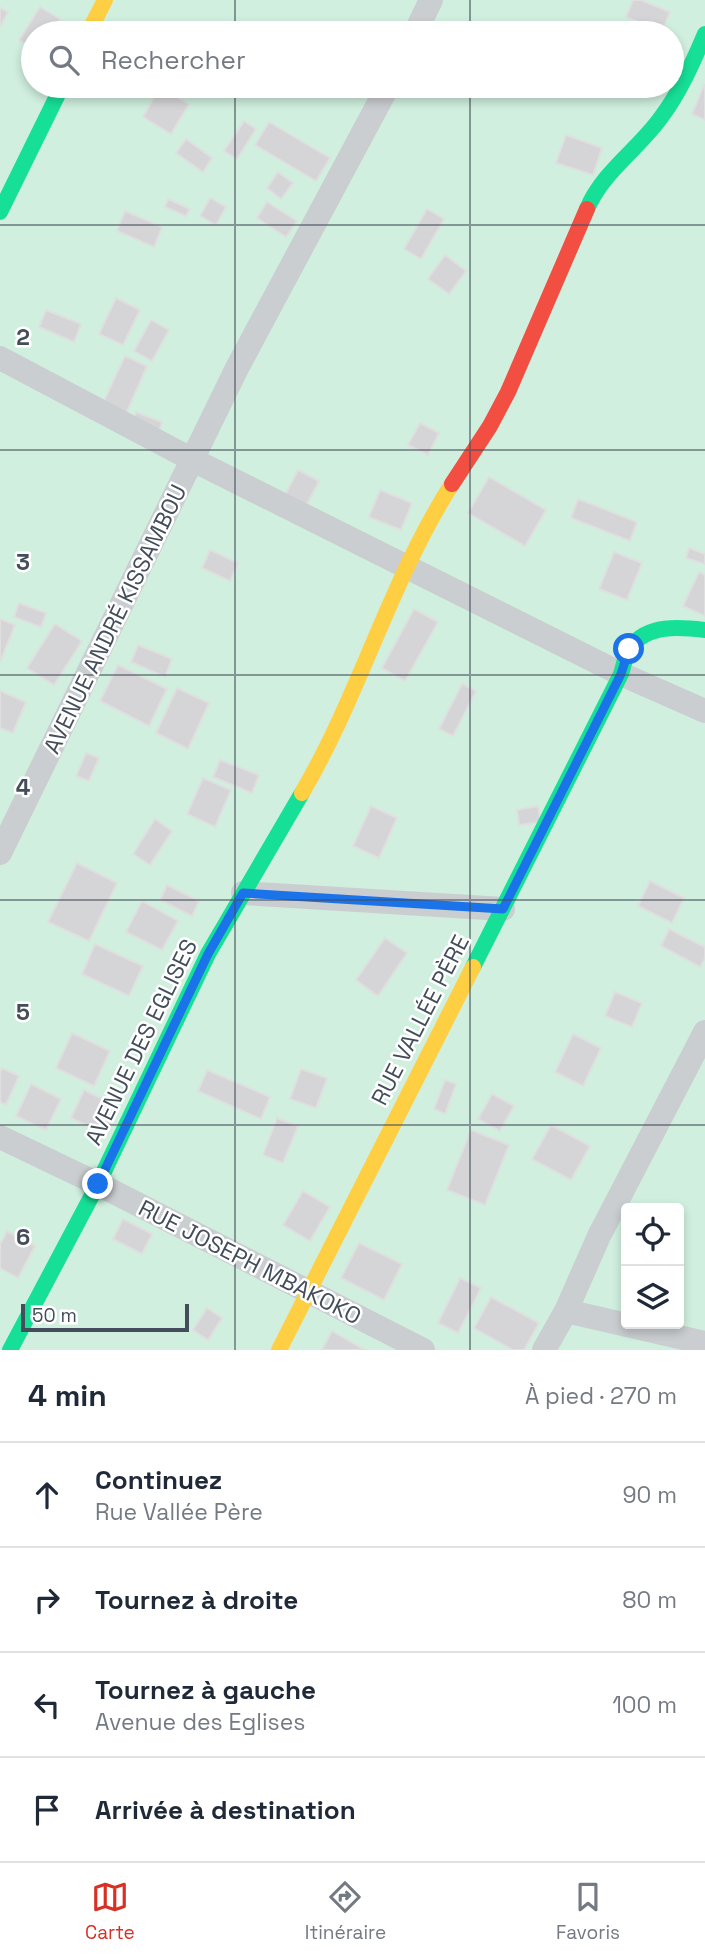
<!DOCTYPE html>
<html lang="fr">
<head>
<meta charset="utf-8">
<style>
	:root { --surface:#fff; --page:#f2f2f3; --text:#1f2937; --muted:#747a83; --line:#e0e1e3; --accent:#d93025 }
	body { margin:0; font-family:"Space Grotesk",sans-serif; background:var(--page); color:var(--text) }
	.controls { position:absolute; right:21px; bottom:21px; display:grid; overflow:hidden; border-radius:7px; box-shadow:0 4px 10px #0003 }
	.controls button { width:63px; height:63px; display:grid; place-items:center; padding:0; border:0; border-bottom:2px solid var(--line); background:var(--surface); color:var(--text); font:35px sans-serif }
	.scale { position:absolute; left:21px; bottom:18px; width:168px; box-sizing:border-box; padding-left:7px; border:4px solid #444d5a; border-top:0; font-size:19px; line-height:24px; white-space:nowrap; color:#444d5a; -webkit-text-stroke:5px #fff; paint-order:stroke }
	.stop { position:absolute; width:21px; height:21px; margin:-16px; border:5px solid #1a73e8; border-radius:50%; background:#fff }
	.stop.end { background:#1a73e8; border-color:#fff; box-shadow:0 2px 7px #0008 }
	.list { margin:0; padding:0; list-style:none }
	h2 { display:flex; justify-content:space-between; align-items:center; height:91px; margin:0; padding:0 28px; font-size:30px }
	h2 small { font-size:23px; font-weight:400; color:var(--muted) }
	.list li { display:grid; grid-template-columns:46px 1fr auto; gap:21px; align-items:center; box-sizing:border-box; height:105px; padding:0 28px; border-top:2px solid var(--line) }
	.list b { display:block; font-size:26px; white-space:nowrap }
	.list p { margin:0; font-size:23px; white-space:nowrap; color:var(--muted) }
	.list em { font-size:23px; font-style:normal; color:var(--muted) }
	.icon { flex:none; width:38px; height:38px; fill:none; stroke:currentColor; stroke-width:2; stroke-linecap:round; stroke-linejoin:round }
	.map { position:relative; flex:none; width:705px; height:1350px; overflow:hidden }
	.search { position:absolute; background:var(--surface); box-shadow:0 4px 10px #0003; left:21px; right:21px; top:21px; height:77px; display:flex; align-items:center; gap:18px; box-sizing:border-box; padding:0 24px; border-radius:38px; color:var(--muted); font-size:26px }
	.sheet { height:511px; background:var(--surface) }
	nav { display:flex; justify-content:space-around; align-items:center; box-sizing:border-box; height:98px; border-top:2px solid var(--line); background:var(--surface); font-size:19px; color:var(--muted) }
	nav a { display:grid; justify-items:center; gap:4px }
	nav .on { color:var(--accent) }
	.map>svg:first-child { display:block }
	.green { fill:#d0efdf; fill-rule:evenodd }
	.building { fill:#d5d5d7; stroke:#dfdfe0; stroke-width:2 }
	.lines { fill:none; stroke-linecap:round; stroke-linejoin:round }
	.street { stroke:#cbced1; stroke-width:24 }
	.fast { stroke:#16e098; stroke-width:16 }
	.slow { stroke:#ffcf43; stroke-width:16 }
	.jam { stroke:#f24e42; stroke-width:16 }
	.route { stroke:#1a73e8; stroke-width:9 }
	.grid { fill:none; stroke:#444d5a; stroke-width:2; stroke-opacity:0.55 }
	.labels { text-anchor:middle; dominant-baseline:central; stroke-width:5; stroke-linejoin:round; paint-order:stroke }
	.street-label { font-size:23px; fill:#444d5a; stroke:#fff }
	.grid-label { font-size:23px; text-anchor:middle; font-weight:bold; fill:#444d5a; stroke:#fff; stroke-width:5; stroke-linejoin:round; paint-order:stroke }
</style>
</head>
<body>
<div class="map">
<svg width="705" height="1350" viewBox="0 0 705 1350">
	<rect width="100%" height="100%" fill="#eeeded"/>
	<path class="green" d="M0 0H705V1350H0ZM33 33H672V86H33ZM626 1208H679V1324H626Z"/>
	<g class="building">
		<polygon points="633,0 641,0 670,12 662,31 626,17"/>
		<polygon points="40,7 60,19 52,33 33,33 33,49 19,40"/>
		<polygon points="0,8 8,12 0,27"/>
		<polygon points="704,85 705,85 705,120 692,114"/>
		<polygon points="160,87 189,104 171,134 143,117"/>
		<polygon points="244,121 256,129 237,159 224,151"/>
		<polygon points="269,122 330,158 316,181 255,145"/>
		<polygon points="566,135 602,148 593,175 556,163"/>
		<polygon points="186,139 212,158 203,172 176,153"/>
		<polygon points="278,172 293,183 281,199 267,188"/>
		<polygon points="210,198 226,207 216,225 200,216"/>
		<polygon points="168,199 190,209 186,216 165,207"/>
		<polygon points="267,202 297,221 286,237 257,218"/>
		<polygon points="427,209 444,219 421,259 404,249"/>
		<polygon points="125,211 162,227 154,247 117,231"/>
		<polygon points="445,255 466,271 449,294 428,279"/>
		<polygon points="116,298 140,310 123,345 99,334"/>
		<polygon points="46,310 81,324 74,342 39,327"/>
		<polygon points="151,320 169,330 152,361 134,351"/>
		<polygon points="125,356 147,366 125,416 102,405"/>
		<polygon points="136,412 162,422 159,432 132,423"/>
		<polygon points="420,423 439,433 428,455 408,445"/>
		<polygon points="298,470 319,481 306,506 285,495"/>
		<polygon points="489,477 546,510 525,546 468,513"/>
		<polygon points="380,490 412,503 401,530 369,517"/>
		<polygon points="578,499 637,522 630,541 571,518"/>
		<polygon points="689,548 705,554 705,564 686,558"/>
		<polygon points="210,550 238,563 230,581 202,568"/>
		<polygon points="614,552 642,563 627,600 599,589"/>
		<polygon points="699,572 705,575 705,616 683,606"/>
		<polygon points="19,603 46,613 41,627 14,617"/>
		<polygon points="414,609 438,622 405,681 382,668"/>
		<polygon points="0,619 15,625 0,662"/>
		<polygon points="55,624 82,641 54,685 27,668"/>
		<polygon points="138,645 172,659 165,677 131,662"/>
		<polygon points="118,665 167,689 149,726 100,701"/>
		<polygon points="462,684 476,691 453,736 439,729"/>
		<polygon points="177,688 209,703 188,749 156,733"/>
		<polygon points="0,691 26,702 13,733 0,728"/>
		<polygon points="86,753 99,758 89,781 76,776"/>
		<polygon points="220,760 259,775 252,793 213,777"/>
		<polygon points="203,778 231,790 215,827 187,814"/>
		<polygon points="371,806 397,818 379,858 353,846"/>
		<polygon points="538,806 541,822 519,825 517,810"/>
		<polygon points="155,819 172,831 150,865 133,854"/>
		<polygon points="77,863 117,883 89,941 48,922"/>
		<polygon points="650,881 684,898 672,923 638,906"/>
		<polygon points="167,885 199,901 192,916 160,900"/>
		<polygon points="142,901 178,921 162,950 126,932"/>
		<polygon points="669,929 705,947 705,958 700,967 661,946"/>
		<polygon points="385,938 407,953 378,996 356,980"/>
		<polygon points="95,944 143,966 129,996 82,974"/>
		<polygon points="615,992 642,1003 632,1027 605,1016"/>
		<polygon points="72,1033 110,1051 94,1086 56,1068"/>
		<polygon points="573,1034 601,1048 583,1086 555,1072"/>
		<polygon points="2,1068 19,1076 6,1105 0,1102 0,1073"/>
		<polygon points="301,1069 327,1078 316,1108 290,1099"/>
		<polygon points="207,1070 270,1097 261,1119 198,1091"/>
		<polygon points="445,1080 456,1084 445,1114 434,1109"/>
		<polygon points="31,1084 61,1099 46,1130 16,1116"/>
		<polygon points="84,1090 119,1107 107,1135 71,1118"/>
		<polygon points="492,1094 514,1106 500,1131 478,1119"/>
		<polygon points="277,1118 298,1126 283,1163 263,1155"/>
		<polygon points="551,1125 590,1146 571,1180 532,1159"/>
		<polygon points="471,1130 509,1145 485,1205 447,1190"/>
		<polygon points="303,1191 330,1207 310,1241 283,1225"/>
		<polygon points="123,1219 152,1234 142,1254 113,1239"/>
		<polygon points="7,1231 35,1246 18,1278 0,1268 0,1245"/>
		<polygon points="359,1243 402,1264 384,1300 341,1278"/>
		<polygon points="460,1278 481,1288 458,1333 438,1323"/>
		<polygon points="491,1297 539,1323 524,1350 513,1350 474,1328"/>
		<polygon points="207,1308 222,1318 208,1340 193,1330"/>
		<polygon points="332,1331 365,1350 322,1350"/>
	</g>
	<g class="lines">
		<g class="street">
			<polyline points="415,33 431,0"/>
			<polyline points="0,358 193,460 621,674 705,711"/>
			<polyline points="0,853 237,368 388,86"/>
			<polyline points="243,893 503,909"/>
			<polyline points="0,1137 98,1184 423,1350"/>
			<polyline points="566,1311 705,1343"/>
			<polyline points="544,1350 566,1311 599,1236 705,1032"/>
		</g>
		<g class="fast">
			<path d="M587 209C603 171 639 149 662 116 680 92 693 62 705 34"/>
			<polyline points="0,212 62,86"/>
			<path d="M473 967 621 674C624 665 625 655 631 647 647 624 680 627 705 630"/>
			<polyline points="10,1350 98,1184 208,954 302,793"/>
		</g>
		<g class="slow">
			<polyline points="88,33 105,0"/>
			<path d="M302 793C360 694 390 581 452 484"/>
			<polyline points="279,1350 473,967"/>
		</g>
		<polyline class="jam" points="452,484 490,426 508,392 587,209"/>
	</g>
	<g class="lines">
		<polyline class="route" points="98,1184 208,954 243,893 503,909 621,674 629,649"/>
	</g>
	<path class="grid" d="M235 0V33M470 0V33M235 86V1350M470 86V1350M0 225H705M0 450H705M0 675H705M0 900H705M0 1125H705"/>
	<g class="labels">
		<g class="street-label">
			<text transform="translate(115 619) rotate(-64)">AVENUE ANDRÉ KISSAMBOU</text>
			<text transform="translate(420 1020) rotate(-63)">RUE VALLÉE PÈRE</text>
			<text transform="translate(141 1042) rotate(-64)">AVENUE DES EGLISES</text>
			<text transform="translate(250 1262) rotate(27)">RUE JOSEPH MBAKOKO</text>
		</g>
	</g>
	<g class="grid-label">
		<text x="23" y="345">2</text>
		<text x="23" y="570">3</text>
		<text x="23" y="795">4</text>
		<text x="23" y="1020">5</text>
		<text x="23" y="1245">6</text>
	</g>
</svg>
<div class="controls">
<button><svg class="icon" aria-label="locate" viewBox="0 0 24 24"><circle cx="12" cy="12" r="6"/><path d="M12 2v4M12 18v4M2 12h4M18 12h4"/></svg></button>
<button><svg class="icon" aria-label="layers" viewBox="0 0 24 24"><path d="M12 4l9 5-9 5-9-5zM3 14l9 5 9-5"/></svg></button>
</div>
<div class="scale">50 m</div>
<div class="stop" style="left:629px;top:649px"></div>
<div class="stop end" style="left:98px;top:1184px"></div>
<div class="search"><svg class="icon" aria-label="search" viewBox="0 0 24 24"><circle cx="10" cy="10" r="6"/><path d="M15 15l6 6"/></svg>Rechercher</div>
</div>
<section class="sheet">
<h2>4 min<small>À pied · 270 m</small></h2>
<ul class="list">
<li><svg class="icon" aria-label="ahead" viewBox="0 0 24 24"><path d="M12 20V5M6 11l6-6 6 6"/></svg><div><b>Continuez</b><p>Rue Vallée Père</p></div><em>90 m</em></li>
<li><svg class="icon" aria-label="right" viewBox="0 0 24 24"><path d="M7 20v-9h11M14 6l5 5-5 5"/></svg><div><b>Tournez à droite</b></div><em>80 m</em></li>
<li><svg class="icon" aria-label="left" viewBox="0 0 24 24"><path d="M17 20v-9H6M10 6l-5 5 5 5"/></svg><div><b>Tournez à gauche</b><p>Avenue des Eglises</p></div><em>100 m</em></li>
<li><svg class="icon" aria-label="arrive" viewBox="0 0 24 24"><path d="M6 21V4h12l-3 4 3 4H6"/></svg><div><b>Arrivée à destination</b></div></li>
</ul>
</section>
<nav>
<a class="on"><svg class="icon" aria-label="map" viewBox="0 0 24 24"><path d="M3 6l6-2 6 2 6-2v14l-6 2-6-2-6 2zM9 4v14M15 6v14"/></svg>Carte</a>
<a><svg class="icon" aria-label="directions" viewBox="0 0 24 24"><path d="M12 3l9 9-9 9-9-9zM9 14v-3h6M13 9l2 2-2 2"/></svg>Itinéraire</a>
<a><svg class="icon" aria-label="saved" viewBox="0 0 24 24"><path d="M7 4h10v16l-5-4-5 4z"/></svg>Favoris</a>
</nav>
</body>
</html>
